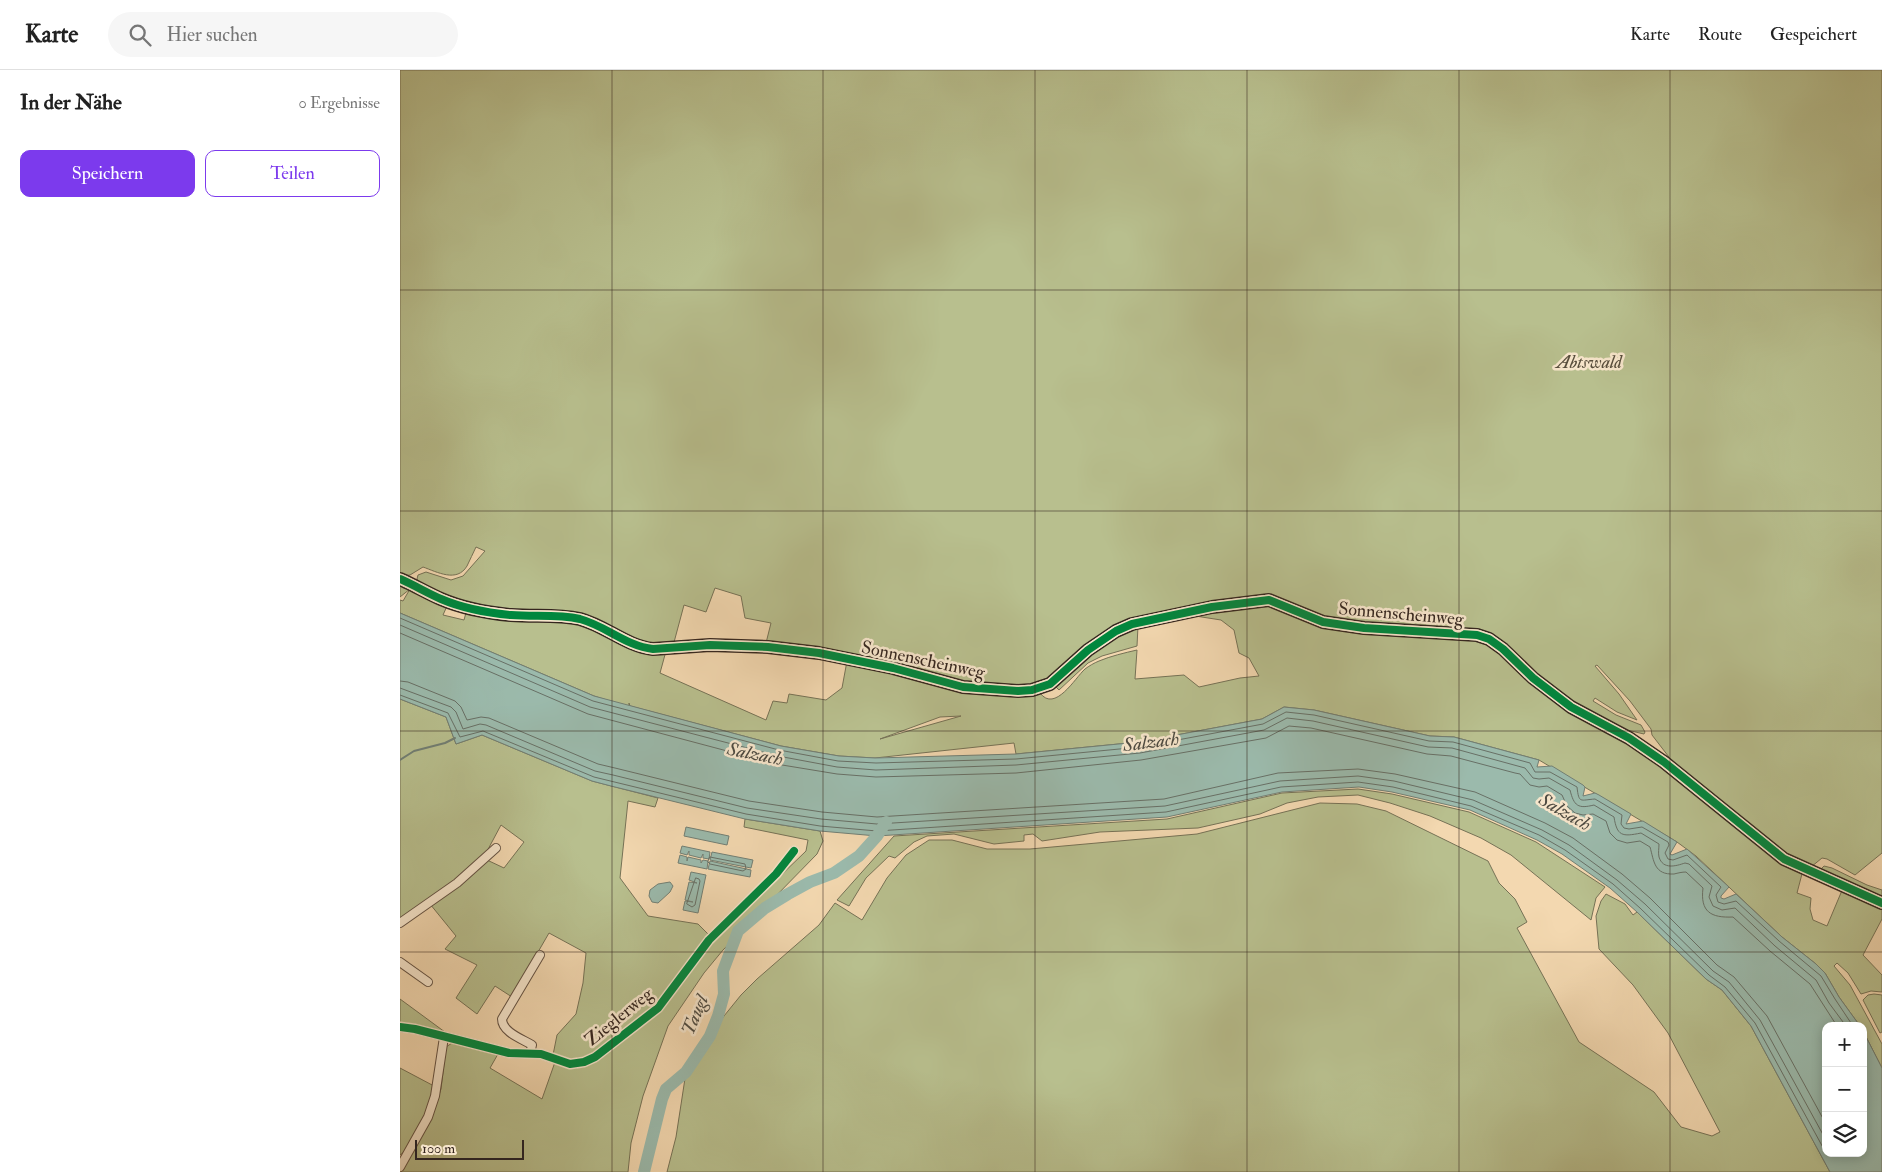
<!DOCTYPE html>
<html lang="de">
<head>
<meta charset="utf-8">
<style>
	:root { --surface:#fff; --page:#f6f6f6; --text:#222; --muted:#767676; --line:#e0e0e0; --accent:#7c3aed }
	body { margin:0; font-family:"IM FELL Double Pica",serif; background:var(--page); color:var(--text) }
	.controls { position:absolute; right:15px; bottom:15px; display:grid; overflow:hidden; border-radius:10px; box-shadow:0 2px 12px #0003 }
	.controls button { width:45px; height:45px; display:grid; place-items:center; padding:0; border:0; border-bottom:1px solid var(--line); background:var(--surface); color:var(--text); font:25px sans-serif }
	.scale { position:absolute; left:15px; bottom:12px; width:109px; box-sizing:border-box; padding-left:5px; border:2px solid #35261f; border-top:0; font-size:14px; line-height:18px; white-space:nowrap; color:#35261f; -webkit-text-stroke:4px #f7e6cc; paint-order:stroke }
	.list { margin:0; padding:0; list-style:none }
	h2 { display:flex; justify-content:space-between; align-items:center; height:65px; margin:0; padding:0 20px; font-size:21px }
	h2 small { font-size:16px; font-weight:400; color:var(--muted) }
	.actions { display:flex; gap:10px; padding:15px 20px }
	.actions a { flex:1; padding:11px 0; border:1px solid var(--accent); border-radius:10px; text-align:center; font-size:18px; color:var(--accent) }
	.actions .main { background:var(--accent); color:#fff }
	.icon { flex:none; width:28px; height:28px; fill:none; stroke:currentColor; stroke-width:2; stroke-linecap:round; stroke-linejoin:round }
	.map { position:relative; flex:none; width:1482px; height:1102px; overflow:hidden }
	header { display:flex; align-items:center; gap:30px; box-sizing:border-box; height:70px; padding:0 25px; background:var(--surface); border-bottom:1px solid var(--line) }
	header strong { font-size:24px }
	nav { display:flex; gap:28px; margin-inline-start:auto; font-size:18px }
	.search { width:350px; height:45px; background:var(--page); display:flex; align-items:center; gap:12px; box-sizing:border-box; padding:0 18px; border-radius:28px; color:var(--muted); font-size:19px }
	main { display:flex }
	aside { flex:1; background:var(--surface) }
	.map>svg:first-child { display:block }
	.green { fill:#b8bf8e; stroke:#767256; fill-rule:evenodd }
	.water { fill:#9bbaac; stroke:#727f74 }
	.lines { fill:none; stroke-linecap:round; stroke-linejoin:round }
	.shore { stroke:#687066; stroke-width:1 }
	.stream { stroke:#727f74; stroke-width:2 }
	.river { stroke:#9bbaac; stroke-width:12 }
	.street-casing { stroke:#645243; stroke-width:10 }
	.secondary-casing { stroke:#35261f; stroke-width:14 }
	.street { stroke:#f7e6cc; stroke-width:8 }
	.secondary { stroke:#f7e6cc; stroke-width:11 }
	.cycleway-casing { stroke:#f7e6cc; stroke-width:11 }
	.cycleway { stroke:#00873e; stroke-width:8 }
	.grid { fill:none; stroke:#35261f; stroke-width:1; stroke-opacity:0.55 }
	.labels { text-anchor:middle; dominant-baseline:central; stroke-width:5; stroke-linejoin:round; paint-order:stroke }
	.park-label { font-size:18px; font-style:italic; fill:#564c3b; stroke:#f7e6cc }
	.street-label { font-size:18px; fill:#35261f; stroke:#f7e6cc }
	.water-label { font-size:19px; font-style:italic; fill:#4e4b42; stroke:#f7e6cc }
</style>
</head>
<body>
<header>
<strong>Karte</strong>
<div class="search"><svg class="icon" aria-label="search" viewBox="0 0 24 24"><circle cx="10" cy="10" r="6"/><path d="M15 15l6 6"/></svg>Hier suchen</div>
<nav><a>Karte</a><a>Route</a><a>Gespeichert</a></nav>
</header>
<main>
<aside>
<h2>In der Nähe<small>0 Ergebnisse</small></h2>
<ul class="list">
</ul>
<div class="actions"><a class="main">Speichern</a><a>Teilen</a></div>
</aside>
<div class="map">
<svg width="1482" height="1102" viewBox="0 0 1482 1102">
	<rect width="100%" height="100%" fill="#f3d8b0"/>
	<filter id="stains"><feTurbulence type="fractalNoise" baseFrequency=".004" numOctaves="4"/><feColorMatrix values="0 0 0 0 .2 0 0 0 0 .09 0 0 0 0 .02 0 0 0 .5 -.17"/></filter>
	<radialGradient id="worn" r=".72"><stop offset=".6" stop-color="#630" stop-opacity="0"/><stop offset="1" stop-color="#630" stop-opacity=".3"/></radialGradient>
	<g class="green">
		<path d="M0 0H1482V783L1455 805 1427 789 1422 788 1411 797 1384 785 1303 719 1272 691 1252 665 1251 659 1230 631 1197 595 1195 596 1219 624 1237 650 1217 642 1195 628 1193 631 1216 645 1241 655 1245 662 1244 664 1214 657 1177 638 1134 605 1100 570 1084 564 1082 569 1098 578 1124 603 1174 644 1217 667 1241 673 1256 680 1274 703 1364 779 1384 793 1403 800 1397 823 1411 828 1410 839 1413 850 1427 856 1443 818 1482 836V849L1463 885 1482 905V922L1471 921 1461 924 1448 903 1437 893 1434 896 1450 915 1482 974V998L1463 961V956H1460L1439 927 1425 903 1416 894 1382 867 1296 786 1277 772 1139 690 1054 667 1030 666 914 640 884 637 862 649 739 672 616 684 614 673 475 688 439 686 381 676 230 636 229 633V637L194 626 0 543V530L3 531 10 519 0 527V511L47 536 43 545 64 550 67 539 114 547 168 549 205 561 227 575 241 580 266 581 260 603 366 650 373 631 387 633 389 624 426 630 442 618 447 591 512 604 554 618 600 623H640C655 643 675 608 685 599 689 596 694 593 699 591 711 586 724 583 737 580L735 609 784 605 799 617 840 608 859 606 849 588 839 583 834 560 821 550 789 545 738 556 737 576 702 586 688 593 659 620 655 616C666 595 700 573 720 562L718 557 693 573 656 607 643 614 622 617 573 615 508 598 404 578 366 573 371 553 345 548 341 526 315 518 306 542 284 535 273 576 251 577 236 574 196 552 170 545 115 543 45 529 22 516 17 509 18 505 26 502 51 510 63 506 85 481 76 477C73 483 70 490 67 496 57 513 37 502 23 497L10 505 0 506ZM561 646 480 669 540 647Z"/>
		<polygon points="0,629 46,647 56,674 82,665 192,711 258,728 255,737 228,731 220,808 248,846 298,854 314,870 406,781 408,770 344,757 345,749 420,761 423,771 417,784 323,880 304,903 268,956 243,1026 231,1073 228,1102 1,1102 32,1046 41,1019 46,977 52,973 98,984 90,998 142,1029 155,992 171,998 170,991 153,985 157,965 176,944 183,913 186,883 149,863 112,927 95,916 77,944 56,928 77,895 45,879 56,866 30,834 87,790 104,798 124,772 101,755 85,785 56,811 0,851"/>
		<polygon points="958,719 992,724 1069,742 1136,772 1205,817 1196,828 1191,850 1111,785 1081,768 1030,746 990,733 958,725 918,727 887,733 860,744 798,758 700,762 642,771 633,764 624,765 624,771 594,774 554,764 527,766 514,772 495,788 489,786 466,808 449,836 437,830 494,766 767,749 882,723"/>
		<polygon points="920,733 957,734 986,741 1088,791 1099,813 1115,829 1127,852 1117,858 1179,972 1254,1022 1281,1057 1312,1066 1320,1062 1268,963 1233,915 1199,879 1196,846 1201,831 1206,824 1225,834 1233,845 1237,842 1306,909 1322,920 1351,956 1430,1102 267,1102 276,1067 286,1002 324,946 341,925 357,909 419,855 435,833 462,850 487,808 506,785 529,770 552,770 587,779 630,779 797,764"/>
		<polygon points="1424,796 1432,798 1467,815 1482,820 1482,831 1421,802 1421,799"/>
		<polygon points="1474,924 1482,925 1482,962 1480,963 1463,930 1468,925"/>
		<polygon points="0,929 49,965 0,955"/>
		<polygon points="0,998 34,1016 25,1046 4,1082 0,1085"/>
	</g>
	<g class="water">
		<polygon points="0,543 194,626 381,676 439,686 475,688 616,684 739,672 862,649 884,637 914,640 1030,666 1054,667 1139,690 1137,697 1152,696 1183,715 1185,717 1183,726 1195,723 1199,725 1231,744 1226,754 1243,751 1277,772 1270,784 1272,785 1287,779 1329,817 1321,826 1321,828 1324,829 1336,824 1382,867 1416,894 1425,903 1439,927 1460,956 1426,956 1426,1083 1463,1083 1463,961 1482,998 1482,1102 1430,1102 1351,956 1322,920 1306,909 1237,842 1210,818 1162,784 1137,770 1070,740 992,722 959,717 882,722 767,747 477,766 420,761 345,749 211,716 192,711 82,665 56,674 46,647 0,629"/>
		<polygon points="286,757 329,766 327,775 284,766"/>
		<polygon points="282,776 310,782 309,789 303,788 303,784 301,788 289,785 289,781 287,785 280,783"/>
		<polygon points="312,782 353,790 351,798 310,790"/>
		<polygon points="280,785 287,787 287,791 288,787 301,790 301,793 303,790 308,791 307,799 278,793"/>
		<polygon points="310,791 351,800 350,807 308,799"/>
		<polygon points="291,802 306,805 298,843 283,840 285,831 293,832 285,830 289,812 297,813 289,810"/>
		<polygon points="270,812 273,816 270,822 258,833 252,832 249,826 250,820 258,814"/>
	</g>
	<g class="lines">
		<g class="shore">
			<path d="M0 548 193 631 379 680 438 691 476 693 616 689 740 677 863 654 886 642 914 645 1029 671 1053 672 1130 693 1135 702H1150L1177 717C1179 734 1180 730 1195 729L1222 745 1221 754 1224 758 1229 759 1242 757 1268 772 1269 775 1265 783 1268 789 1273 790 1287 785 1321 817 1316 825 1318 832 1324 834 1336 831 1379 871 1421 906 1435 929 1453 956"/>
			<path d="M0 555 190 637 378 686 437 697 476 700 616 695 740 683 864 660 887 648 913 651 1028 677 1052 678 1125 698 1133 708 1139 709 1149 708 1170 720C1174 736 1178 739 1194 735L1214 747C1217 766 1222 767 1241 763L1259 774C1259 778 1258 783 1259 787 1263 800 1276 796 1285 793L1289 794 1312 816 1309 827 1313 836 1322 840 1335 838 1375 876 1416 910 1429 933 1446 956"/>
			<path d="M0 563 188 644 376 694 437 704 476 707 616 703 741 690 866 668 889 656 911 658 1027 684 1051 686 1115 703 1120 704 1130 715 1139 717 1147 716 1162 725 1167 736 1175 743 1183 745 1193 744 1206 751 1210 763 1217 770 1227 773 1240 771 1250 777C1254 791 1254 805 1274 804 1278 803 1282 802 1286 802L1303 818C1300 842 1311 848 1333 847L1370 881 1410 914 1437 956"/>
			<polyline points="0,611 8,612 55,631 61,637 67,650 81,647 89,648 198,694 215,698 349,731 422,742 477,747 764,729 878,703 958,699 995,704 1075,722 1145,753 1173,768 1222,804 1250,828 1317,895 1334,907 1367,946 1426,1054"/>
			<polyline points="0,618 51,637 56,642 63,659 80,654 86,655 195,701 213,705 347,738 421,749 477,754 765,736 880,711 958,706 994,711 1073,730 1142,760 1169,775 1217,810 1245,834 1313,901 1329,912 1360,950 1426,1070"/>
			<polyline points="0,625 48,643 60,667 83,661 194,707 346,744 420,756 477,761 766,742 881,717 958,712 993,717 1071,736 1139,765 1165,780 1213,814 1240,838 1309,905 1325,917 1355,953 1426,1083"/>
			<polygon points="310,787 345,794 346,799 343,801 310,794 308,792"/>
			<polygon points="296,808 299,809 300,811 295,835 292,837 287,834"/>
		</g>
		<polyline class="stream" points="0,690 14,681 45,673 55,668"/>
		<polyline class="river" points="244,1102 262,1029 266,1019 286,1002 310,966 318,946 324,924 323,901 338,861 365,838 388,824 410,812 434,803 459,786 477,766 486,752"/>
		<g class="street-casing">
			<g id="street">
				<polyline points="0,853 57,813 96,778"/>
				<polyline points="0,892 28,912"/>
				<polyline points="0,957 15,959 109,983 141,984 170,994 184,992 195,987 258,938 309,870 376,804 394,781"/>
				<path d="M130 984 132 975C122 969 102 962 102 949L140 885"/>
				<polyline points="0,1097 28,1047 35,1026 44,967"/>
			</g>
		</g>
		<g class="secondary-casing">
			<path id="secondary" d="M0 509C14 515 27 523 41 529 62 538 89 543 111 545 134 547 157 544 180 549 206 556 226 576 253 579L310 575 368 577 419 583 493 598 563 617 618 621 632 620 650 614 688 580 716 561 732 554 812 537 869 530 923 552 964 558 1077 565 1089 569 1103 579 1133 608 1171 637 1229 668 1264 692 1384 789 1482 833"/>
		</g>
		<use href="#street" class="street"/>
		<use href="#secondary" class="secondary"/>
		<g class="cycleway-casing">
			<g id="cycleway">
				<path d="M0 509C14 515 27 523 41 529 62 538 89 543 111 545 134 547 157 544 180 549 206 556 226 576 253 579L310 575 368 577 419 583 493 598 563 617 618 621 632 620 650 614 688 580 716 561 732 554 812 537 869 530 923 552 964 558 1077 565 1089 569 1103 579 1133 608 1171 637 1229 668 1264 692 1384 789 1482 833"/>
				<polyline points="0,957 15,959 109,983 141,984 170,994 184,992 195,987 258,938 309,870 376,804 394,781"/>
			</g>
		</g>
		<use href="#cycleway" class="cycleway"/>
	</g>
	<path class="grid" d="M212 0V1102M423 0V1102M635 0V1102M847 0V1102M1059 0V1102M1270 0V1102M0 220H1482M0 441H1482M0 661H1482M0 882H1482"/>
	<g class="labels">
		<g class="park-label">
			<text x="1189" y="292">Abtswald</text>
		</g>
		<g class="street-label">
			<text transform="translate(1001 544) rotate(5)">Sonnenscheinweg</text>
			<text transform="translate(523 590) rotate(12)">Sonnenscheinweg</text>
			<text transform="translate(219 947) rotate(-39)">Zieglerweg</text>
		</g>
		<g class="water-label">
			<text transform="translate(751 672) rotate(-7)">Salzach</text>
			<text transform="translate(355 684) rotate(11)">Salzach</text>
			<text transform="translate(1165 742) rotate(30)">Salzach</text>
			<text transform="translate(295 945) rotate(-67)">Taugl</text>
		</g>
	</g>
	<rect width="100%" height="100%" filter="url(#stains)"/>
	<rect width="100%" height="100%" fill="url(#worn)"/>
</svg>
<div class="controls">
<button>+</button>
<button>−</button>
<button><svg class="icon" aria-label="layers" viewBox="0 0 24 24"><path d="M12 4l9 5-9 5-9-5zM3 14l9 5 9-5"/></svg></button>
</div>
<div class="scale">100 m</div>
</div>
</main>
</body>
</html>
